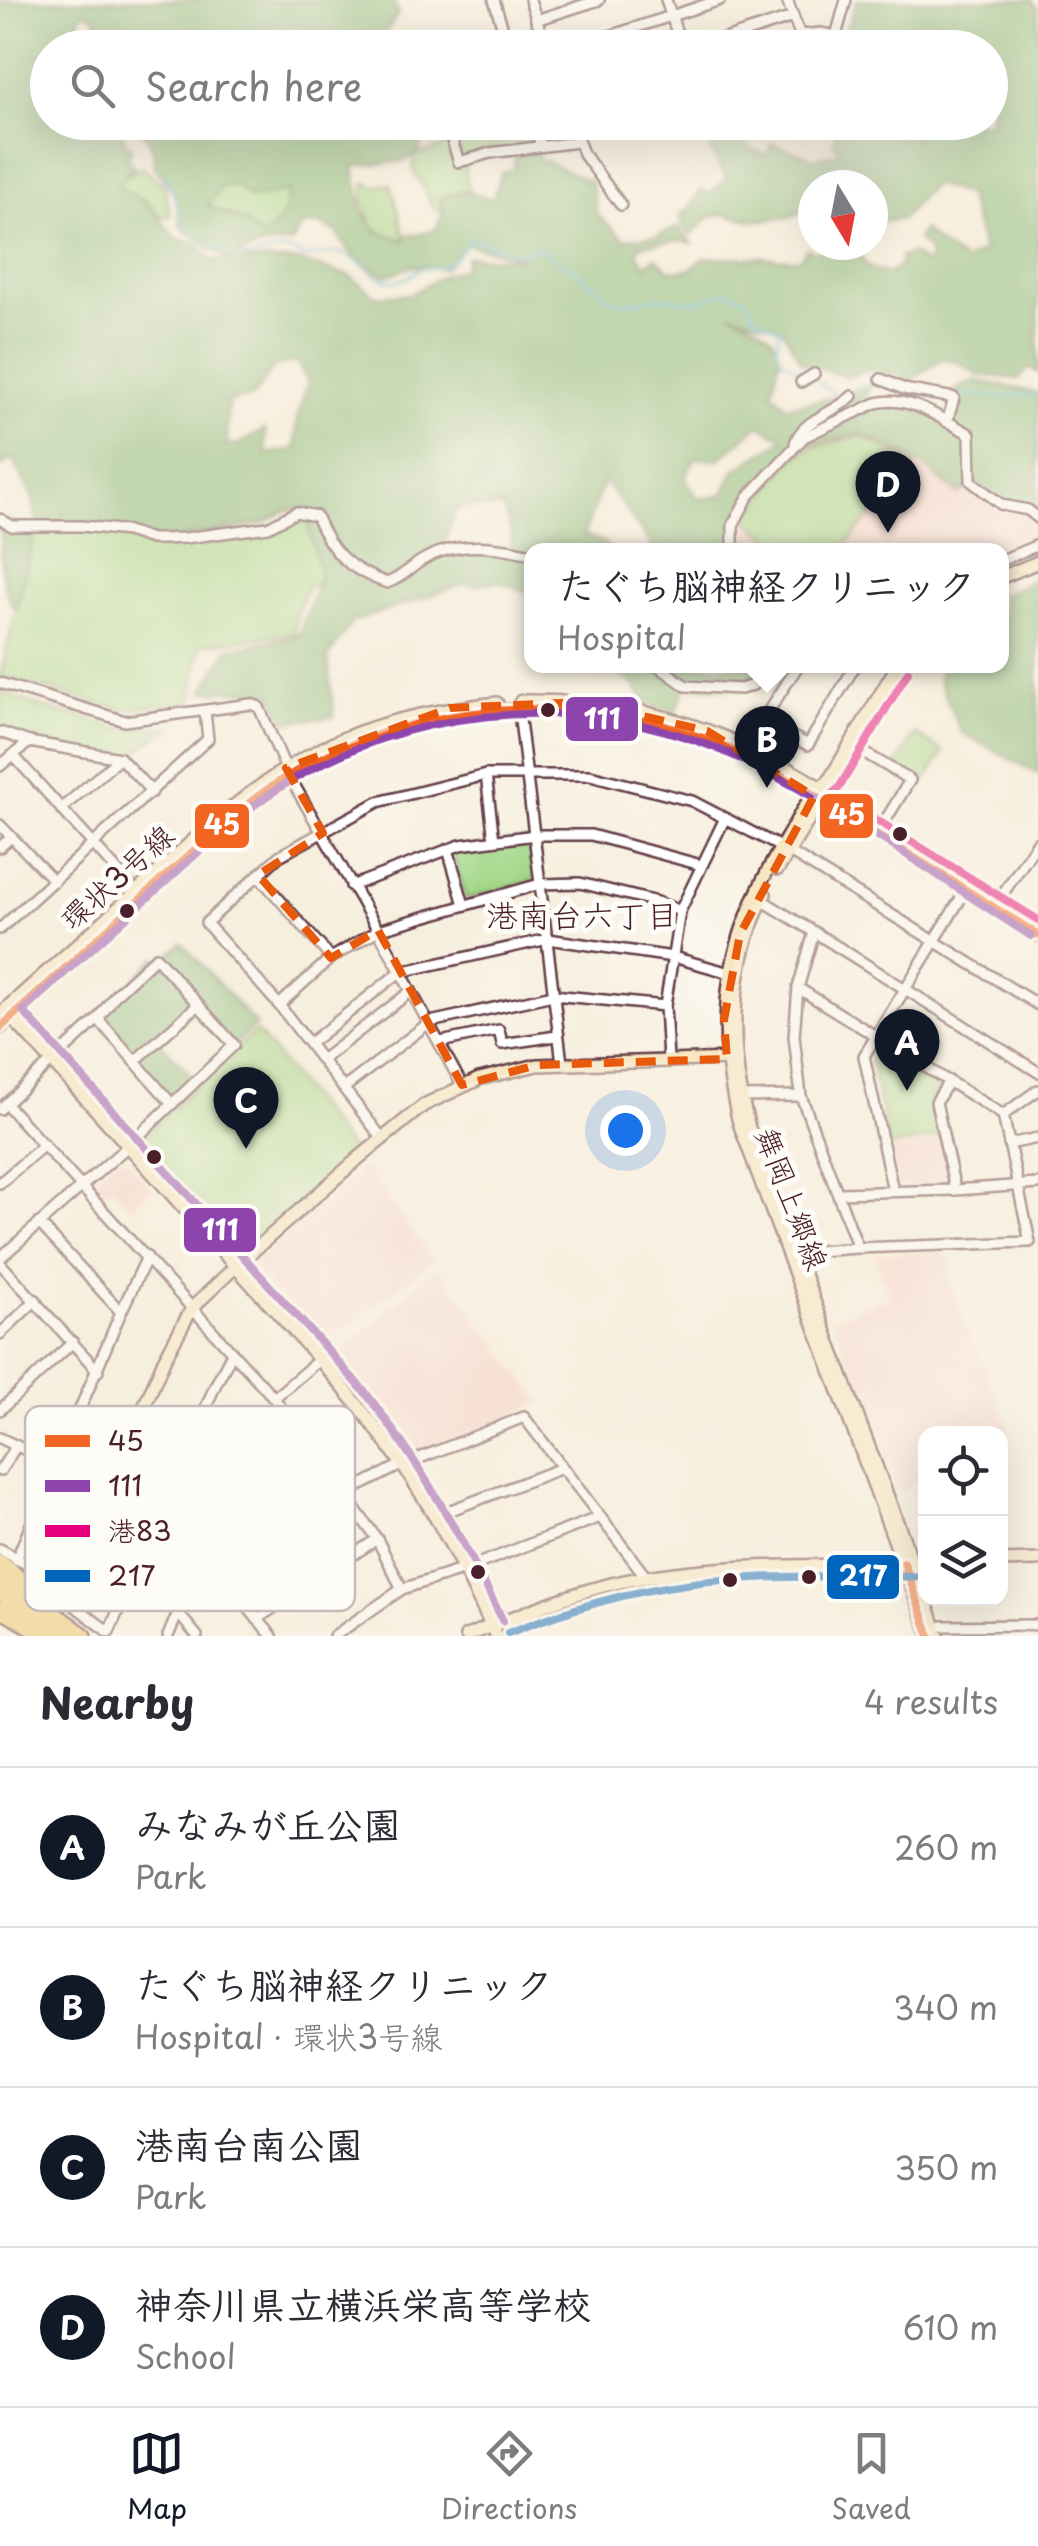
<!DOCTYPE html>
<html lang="en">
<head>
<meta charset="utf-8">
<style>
	:root { --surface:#fff; --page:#f7f7f7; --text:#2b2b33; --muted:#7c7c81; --line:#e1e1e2; --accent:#111827 }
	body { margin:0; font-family:"Playpen Sans","Klee One",sans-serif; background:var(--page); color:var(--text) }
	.controls { position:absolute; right:30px; bottom:30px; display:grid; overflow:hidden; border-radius:20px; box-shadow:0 10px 40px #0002 }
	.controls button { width:90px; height:90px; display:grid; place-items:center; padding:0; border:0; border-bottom:2px solid var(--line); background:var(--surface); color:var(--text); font:50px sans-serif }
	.compass { position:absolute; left:798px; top:170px; width:90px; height:90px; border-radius:50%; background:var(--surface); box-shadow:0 10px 40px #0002; rotate:170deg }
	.you { position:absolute; left:625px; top:1130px; width:35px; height:35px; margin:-25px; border:8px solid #fff; border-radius:50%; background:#1a73e8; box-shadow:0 0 0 15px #1a73e833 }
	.badge { display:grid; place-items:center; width:65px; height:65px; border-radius:50%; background:var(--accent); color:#fff; font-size:32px; font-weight:700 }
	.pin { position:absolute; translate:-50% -82px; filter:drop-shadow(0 2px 5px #0008) }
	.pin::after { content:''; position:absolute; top:52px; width:35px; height:30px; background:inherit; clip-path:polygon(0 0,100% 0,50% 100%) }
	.popup { position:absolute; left:524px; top:543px; width:485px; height:130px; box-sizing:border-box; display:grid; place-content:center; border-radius:20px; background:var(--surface); filter:drop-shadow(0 2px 8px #0005); font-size:32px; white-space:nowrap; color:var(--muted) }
	.popup b { font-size:38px; color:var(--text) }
	.popup::after { content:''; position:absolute; left:50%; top:100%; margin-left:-20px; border:20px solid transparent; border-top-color:var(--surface) }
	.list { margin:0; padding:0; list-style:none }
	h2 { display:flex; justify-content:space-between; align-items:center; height:130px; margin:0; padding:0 40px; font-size:42px }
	h2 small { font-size:32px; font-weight:400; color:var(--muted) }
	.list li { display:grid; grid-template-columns:65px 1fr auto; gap:30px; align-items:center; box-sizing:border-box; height:160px; padding:0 40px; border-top:2px solid var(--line) }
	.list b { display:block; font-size:38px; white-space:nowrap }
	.list p { margin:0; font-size:32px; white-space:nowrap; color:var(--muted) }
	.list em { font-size:32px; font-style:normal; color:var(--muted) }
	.icon { flex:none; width:55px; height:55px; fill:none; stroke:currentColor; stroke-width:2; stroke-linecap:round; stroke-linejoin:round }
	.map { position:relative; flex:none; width:1038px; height:1636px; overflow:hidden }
	.search { position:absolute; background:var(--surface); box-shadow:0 10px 40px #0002; left:30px; right:30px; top:30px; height:110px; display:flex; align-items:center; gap:25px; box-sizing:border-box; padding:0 35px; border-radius:55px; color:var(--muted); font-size:38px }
	.sheet { height:770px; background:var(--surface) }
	nav { display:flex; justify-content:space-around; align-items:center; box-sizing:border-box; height:140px; border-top:2px solid var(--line); background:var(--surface); font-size:28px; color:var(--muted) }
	nav a { display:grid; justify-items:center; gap:5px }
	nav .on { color:var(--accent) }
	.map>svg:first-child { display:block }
	.built { fill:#f7d0cb }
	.green { fill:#a2d787; stroke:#767b59; stroke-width:2.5 }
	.forest { fill:#81b874; stroke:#666c50; stroke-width:2.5; fill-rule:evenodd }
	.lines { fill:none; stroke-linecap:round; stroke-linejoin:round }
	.stream { stroke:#57b8d5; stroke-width:2.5 }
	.street-casing { stroke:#643e46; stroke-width:14 }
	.secondary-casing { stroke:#643e46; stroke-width:16 }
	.highway-casing { stroke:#643e46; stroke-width:20 }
	.street { stroke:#fff; stroke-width:9 }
	.secondary { stroke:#f7e8c3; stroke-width:11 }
	.highway { stroke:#eac669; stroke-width:15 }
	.bus-1-casing { stroke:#fdfcf7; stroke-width:15 }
	.bus-2-casing { stroke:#fdfcf7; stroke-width:15 }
	.bus-3-casing { stroke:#fdfcf7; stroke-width:15 }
	.bus-4-casing { stroke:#fdfcf7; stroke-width:15 }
	.bus-1 { stroke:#f26522; stroke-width:8 }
	.bus-2 { stroke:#8e44ad; stroke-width:8 }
	.bus-3 { stroke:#e5007d; stroke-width:8 }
	.bus-4 { stroke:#0065bd; stroke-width:8 }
	.marked { fill:none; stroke:#e8590c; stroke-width:8; stroke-dasharray:20 12; stroke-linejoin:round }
	.bus-dot { fill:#4a1f2b; stroke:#fdfcf7; stroke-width:4 }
	.labels { text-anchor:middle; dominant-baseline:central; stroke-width:10; stroke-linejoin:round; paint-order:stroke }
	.street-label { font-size:30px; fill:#4a1f2b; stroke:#fdfcf7 }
	.neighbourhood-label { font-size:32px; fill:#4a1f2b; stroke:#fdfcf7 }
	.key { fill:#fdfcf7; stroke:#c7baba; stroke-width:2.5 }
	.key-label { font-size:28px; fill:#4a1f2b }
	.line-badge { stroke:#fdfcf7; stroke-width:4 }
	.badge-label { font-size:28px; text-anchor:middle; font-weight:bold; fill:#fff }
</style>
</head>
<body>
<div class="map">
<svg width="1038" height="1636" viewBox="0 0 1038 1636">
	<rect width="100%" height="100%" fill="#fdfcf7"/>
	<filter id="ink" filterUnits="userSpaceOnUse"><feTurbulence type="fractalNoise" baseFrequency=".01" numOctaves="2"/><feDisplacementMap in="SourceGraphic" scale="20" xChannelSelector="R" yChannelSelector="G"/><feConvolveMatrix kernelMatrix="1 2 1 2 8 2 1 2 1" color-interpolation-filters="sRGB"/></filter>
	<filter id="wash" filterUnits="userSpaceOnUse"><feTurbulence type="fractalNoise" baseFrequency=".0048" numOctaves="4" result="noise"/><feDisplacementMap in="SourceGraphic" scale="40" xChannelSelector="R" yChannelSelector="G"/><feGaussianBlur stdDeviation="2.25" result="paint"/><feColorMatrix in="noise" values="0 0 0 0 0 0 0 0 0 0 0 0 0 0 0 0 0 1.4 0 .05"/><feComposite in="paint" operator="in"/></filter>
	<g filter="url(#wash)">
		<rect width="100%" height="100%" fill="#f7efde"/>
		<g class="built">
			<polygon points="861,433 918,461 958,493 970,485 1001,510 1026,515 1038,525 1038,540 1002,558 1002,550 738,550 737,522 785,462 808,444"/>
			<polygon points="940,1140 950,1183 947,1185 897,1187 889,1151"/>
			<polygon points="119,1157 125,1158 152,1189 131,1208 112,1187 98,1199 88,1188 88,1185"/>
			<polygon points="364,1167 433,1260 326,1345 254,1268 254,1262"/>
			<polygon points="941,1250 948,1254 951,1275 949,1277 972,1344 977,1347 1010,1433 1001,1438 1000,1434 926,1434 925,1478 898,1493 833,1319 890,1297 874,1254"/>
			<polygon points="438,1267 542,1403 412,1457 407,1455 399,1438 334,1356"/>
		</g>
		<g class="green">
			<polygon points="478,123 530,123 537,143 493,148 462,158 454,133 455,129"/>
			<polygon points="449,145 458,167 464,164 469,193 464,191 443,214 432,206 418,177 415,177 413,156"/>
			<polygon points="142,167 164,186 171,215 163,218 146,200 126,192 115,183"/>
			<path d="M365 182 375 187 391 184 406 241C392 236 374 234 369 219 368 213 367 207 363 202Z"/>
			<path d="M232 184 288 190C285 216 283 221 262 237L244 221 207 205 221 187Z"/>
			<polygon points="861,436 916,464 841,550 763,550 773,540 747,519 792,460 812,447"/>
			<polygon points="301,520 315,527 327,580 306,588 298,611 294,633 200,645 192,702 123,710 0,677 36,530 67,528 150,540 250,531"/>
			<polygon points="0,692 39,706 123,729 171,727 123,761 0,732"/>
			<polygon points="915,734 944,752 923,784 895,767"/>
			<polygon points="528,840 530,843 535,878 532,881 468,899 465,898 453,855 454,850"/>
			<polygon points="256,1031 355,1155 238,1254 136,1142"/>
			<polygon points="879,1047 940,1083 932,1100 939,1137 889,1147 870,1059"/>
			<polygon points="181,1463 232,1486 202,1556 156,1522"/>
		</g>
		<g class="forest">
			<path d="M0 0H392L399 13 384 34 390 47H104L100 39 96 18 85 12 79 18 87 47 48 48V122L117 123 126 143 132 148 127 159 135 168 128 172 117 187 144 201 176 238 199 245 211 260 299 261 350 276 375 296 411 294 444 275 463 269 467 256 526 259 466 244 444 269 413 266 386 276C362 264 348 256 337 232L320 224 302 226 292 242 260 247 228 258 209 248 181 227 175 195 154 167C155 146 148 132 129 123H428L429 128 418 153 404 161 354 166 362 210 376 231 405 241V235H418L436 229 443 214 440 198 464 191 493 199 501 173 514 169 515 156 539 151 537 160 546 161 591 182 597 214 624 239 657 236 679 227 692 243 681 240 640 245 637 252 645 265 656 257 670 271 691 269 704 258 763 257 799 260 807 248 817 253 825 245H857L866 266 887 274 900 266V257L913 254 926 264 930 259 928 251 917 239 923 230 938 244 964 261 983 251 967 195 933 184 901 219 873 223V185H813V217L807 210 789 217 756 221 724 214 709 217 691 235 683 225 680 214 686 212 701 190 710 193 727 180 710 150C723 125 734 123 761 123V125L752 128 743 141 750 149 768 155 771 143 814 158 840 153 833 141 837 131 852 128 878 136 915 138 920 123 990 122V48L847 47 845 33 857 0H1032L1038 9V373L1030 367 1019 379 977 375 957 361 942 359 913 379 871 370 847 377 801 362 782 328 731 313C751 322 779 332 779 357 779 368 774 381 772 391L786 406 838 397 872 382 862 408 887 400 946 422 957 389 975 380 1038 393V518L1028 510 1002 505 974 483 958 494 918 461 861 433 808 444 750 491 734 523 733 550H652L651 544 604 480 584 535 603 542 611 550H532V594L498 581 474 585 467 583 352 622 328 657 334 717 286 722 272 694 250 691H203L229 649 299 635 320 577 304 508 285 511 264 523 179 538 151 539 127 531 38 526 32 496 12 458 0 468ZM232 185 238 187 251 199 288 191C285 216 283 221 262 237L244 221 207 206 221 187ZM296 361 308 381 297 420 295 449 266 454 265 429 239 444 227 445 228 401 253 397 273 367ZM759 425 784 439 736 469 723 495 698 499 685 476 696 458 718 460ZM460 507 503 508 512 537 509 551 448 550 445 543 453 515Z"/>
			<path d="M0 519 36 530 16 610C0 591 0 548 0 519Z"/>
			<polygon points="1038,578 1038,774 961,732 938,680 941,666 1002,666 1002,594"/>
			<path d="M595 666H778L741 689 686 686 675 712 644 703C636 678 621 674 596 669Z"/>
			<polygon points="182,943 256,1025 234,1045 198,1005 159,1041 197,1081 172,1104 98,1019 156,957 160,963"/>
		</g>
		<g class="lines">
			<g class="stream">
				<path d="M164 175C186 210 168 224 213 248 227 255 242 260 257 256 267 254 277 249 287 250 296 252 300 257 309 257 318 256 330 251 339 253 373 260 382 302 420 268 449 269 453 262 470 239L482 241 514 254 538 248 574 269 606 297 623 303 659 297 695 302 729 291 746 299 756 318 780 329 777 346 782 360 807 373"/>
				<polyline points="813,378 838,397 872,382 885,385"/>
				<polyline points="952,393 998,397 1038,394"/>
			</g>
		</g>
	</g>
	<g filter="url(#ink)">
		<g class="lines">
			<g class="street-casing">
				<g id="street">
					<polyline points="494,0 509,48"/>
					<polyline points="530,0 546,48"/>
					<polyline points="666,0 682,48"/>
					<polyline points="787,0 800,35 821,33 836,36 846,0"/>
					<polyline points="536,20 599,0"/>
					<polyline points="573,48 720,0"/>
					<polyline points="697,48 793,17"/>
					<polyline points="466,122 448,128 459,162 490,153 577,142"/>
					<polyline points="533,122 541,146"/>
					<polyline points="571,122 583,153 621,205"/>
					<polyline points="881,379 904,389 954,398 947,422"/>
					<polyline points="801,382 814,374"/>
					<path d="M795 443C803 418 836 413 852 396"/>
					<path d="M0 519 12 526H83L127 531 151 539H163L185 538 268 527 296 512 316 516C331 552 349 570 387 583 401 578 409 569 421 561 454 540 496 546 532 554"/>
					<path d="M733 550V525L748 497 804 437 876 403C910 394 942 420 970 434L971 481 1002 505 1028 510 1038 518"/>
					<polyline points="1002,560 1038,545"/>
					<polyline points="658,666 686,686 741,689 753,685 778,666"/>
					<polyline points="0,683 125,721 251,704 259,707 289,776 378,930 462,1085"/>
					<polyline points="518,704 562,1063"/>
					<polyline points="763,721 808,745 855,666"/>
					<polyline points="0,732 29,742 0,766"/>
					<polyline points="29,742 120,758"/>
					<polyline points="850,744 910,780 882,826"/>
					<polyline points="742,752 798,666"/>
					<polyline points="13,755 138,894"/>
					<polyline points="486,775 494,840"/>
					<polyline points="61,809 120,758 152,792"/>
					<polyline points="0,825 54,881"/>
					<polyline points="0,847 11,837"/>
					<polyline points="448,849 464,905"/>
					<polyline points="258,875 331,958 279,1005 382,1138"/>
					<polyline points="351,886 460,845 535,835 591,835 701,865"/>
					<polyline points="760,899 814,932 798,988 794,1036 801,1096 858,1248"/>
					<polyline points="995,905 1038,842"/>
					<polyline points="0,929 208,739 205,711"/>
					<polyline points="814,932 1038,1072"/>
					<polyline points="331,958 378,930 540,884 580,883 657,902 680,911"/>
					<polyline points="798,988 1003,1115"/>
					<polyline points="279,1005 206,923 279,856 378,802 486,775 590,775 692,801 788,851 1038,1005"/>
					<polyline points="98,1019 172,1104"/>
					<polyline points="440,1042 499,1030 502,1044 557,1036"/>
					<polyline points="310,1043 400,972 548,939 673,957 730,973"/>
					<polyline points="323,1059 410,992"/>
					<polyline points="668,1060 665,1006 680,911 725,818"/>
					<polyline points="135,1061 198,1005"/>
					<polyline points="949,1081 936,1102 955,1190"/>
					<polyline points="344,1088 430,1022 553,995 665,1006"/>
					<polyline points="739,1097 801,1096"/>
					<polyline points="6,1104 274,1398 344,1494 221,1576 202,1556 156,1522"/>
					<polyline points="0,1109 98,1019 116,994 156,957 234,1045 129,1145 0,1258"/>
					<polyline points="1009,1144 1038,1138"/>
					<polyline points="0,1183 44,1145"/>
					<polyline points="893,1191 864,1056 969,885"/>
					<polyline points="838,1193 955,1190 1038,1184"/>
					<polyline points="39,1223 121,1312"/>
					<polyline points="791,1253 857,1248 1030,1242 1003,1115 1038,1090"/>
					<polyline points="0,1263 98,1371"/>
					<polyline points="0,1334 36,1300"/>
					<polyline points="274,1398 320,1359"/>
					<polyline points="0,1410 73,1342"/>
					<polyline points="202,1414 298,1525"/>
					<polyline points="0,1438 109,1489"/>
					<polyline points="0,1471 16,1446"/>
					<polyline points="232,1486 244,1460"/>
					<polyline points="435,1516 562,1468"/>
					<polyline points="0,1549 68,1588 67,1600 109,1632 215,1386 232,1353"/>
					<polyline points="16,1560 121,1312 147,1257"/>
					<polyline points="221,1576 272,1636"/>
					<polyline points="68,1588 106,1497"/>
					<polyline points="402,1589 377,1539 344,1494 397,1467 524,1417 646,1577"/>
					<polyline points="178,1613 197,1636"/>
					<polyline points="257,1619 377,1539"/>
					<polyline points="930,1629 942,1626 1038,1625"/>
					<polyline points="168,1636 232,1486 181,1463"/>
					<polyline points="334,1636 402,1589 465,1569 600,1517"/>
				</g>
			</g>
			<g class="secondary-casing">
				<g id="secondary">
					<polyline points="1002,577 1038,562"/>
					<path d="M897 666 828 782C809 793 798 819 787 837 727 934 712 1012 739 1123L930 1636"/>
					<path d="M521 701C584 700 648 708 708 731 770 754 827 791 883 827 934 860 986 892 1038 925"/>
					<polyline points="778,869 824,795"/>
					<path d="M765 894C728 968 728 1050 749 1128L913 1564 938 1636"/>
					<path d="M0 1014C45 973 91 933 136 892 200 834 261 774 342 739 392 718 444 709 497 703"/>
					<path d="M11 1017C87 1099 161 1182 235 1266 293 1330 352 1392 401 1463 439 1518 468 1576 496 1636"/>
					<path d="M0 1028C58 975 115 922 173 870 210 836 247 800 291 775 423 698 602 685 741 754 788 778 833 807 878 835 931 868 984 902 1038 935"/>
					<polyline points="109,1489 164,1360 192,1308 236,1266 360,1157 424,1105 479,1079 537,1065 734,1059"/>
					<polyline points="1000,1561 1038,1560"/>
					<path d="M466 1636C514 1618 561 1596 611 1584 714 1560 820 1568 926 1563"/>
				</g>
			</g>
			<g class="highway-casing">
				<g id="highway">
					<polyline points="0,1563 39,1595"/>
					<polyline points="0,1580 61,1619 84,1636"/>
					<polyline points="0,1592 65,1636"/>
					<polyline points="0,1609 49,1636"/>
				</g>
			</g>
			<use href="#street" class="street"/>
			<use href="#secondary" class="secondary"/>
			<use href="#highway" class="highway"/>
			<g class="bus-1-casing">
				<g id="bus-1">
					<path d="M0 1028C56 977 111 926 167 875 201 845 233 813 271 787 407 696 594 685 741 754 782 773 820 799 858 823 918 860 978 898 1038 935"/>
					<polyline points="904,1563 930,1636"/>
				</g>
			</g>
			<g class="bus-2-casing">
				<path id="bus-2" d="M503 1621C464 1540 420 1463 365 1392L23 1011C69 968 116 927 163 884 204 847 244 808 292 780 427 700 599 692 741 759 843 807 936 876 1031 936"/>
			</g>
			<g class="bus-3-casing">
				<polyline id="bus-3" points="908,672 839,788 833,793 1038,920"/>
			</g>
			<g class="bus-4-casing">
				<path id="bus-4" d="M508 1633C566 1610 625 1592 686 1584 765 1573 846 1578 926 1576"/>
			</g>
			<use href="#bus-1" class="bus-1"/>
			<use href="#bus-2" class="bus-2"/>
			<use href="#bus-3" class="bus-3"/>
			<use href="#bus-4" class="bus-4"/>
		</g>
	</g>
	<path d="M0 0H1038V1636H0ZM582 702 707 731 814 796 740 934 724 1020 727 1059 537 1065 462 1085 378 930 331 958 258 875 323 833 286 768 450 708Z" fill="#f7efde" fill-opacity=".55" fill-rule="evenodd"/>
	<path class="marked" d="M582 702 707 731 814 796 740 934 724 1020 727 1059 537 1065 462 1085 378 930 331 958 258 875 323 833 286 768 450 708Z"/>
	<g class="bus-dot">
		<circle cx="548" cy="710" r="9"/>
		<circle cx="900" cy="834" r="9"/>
		<circle cx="127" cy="911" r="9"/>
		<circle cx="154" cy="1157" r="9"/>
		<circle cx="478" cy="1572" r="9"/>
		<circle cx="809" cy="1577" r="9"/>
		<circle cx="730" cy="1580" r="9"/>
	</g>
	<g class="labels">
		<g class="street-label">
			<text transform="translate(116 876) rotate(-42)">環状3号線</text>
			<text transform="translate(793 1198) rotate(69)">舞岡上郷線</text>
		</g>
		<g class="neighbourhood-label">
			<text x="582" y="914">港南台六丁目</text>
		</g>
	</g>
	<rect x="25" y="1406" width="330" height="205" rx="15" class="key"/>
	<rect x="45" y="1435" width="45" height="12" fill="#f26522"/>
	<rect x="45" y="1480" width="45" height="12" fill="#8e44ad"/>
	<rect x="45" y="1525" width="45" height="12" fill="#e5007d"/>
	<rect x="45" y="1570" width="45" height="12" fill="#0065bd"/>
	<g class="key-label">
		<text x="108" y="1451">45</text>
		<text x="108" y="1496">111</text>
		<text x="108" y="1541">港83</text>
		<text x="108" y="1586">217</text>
	</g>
	<g class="line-badge">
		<rect x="564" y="695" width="76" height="48" rx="10" fill="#8e44ad"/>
		<rect x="818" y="792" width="57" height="48" rx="10" fill="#f26522"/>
		<rect x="193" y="802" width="58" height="48" rx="10" fill="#f26522"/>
		<rect x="182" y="1206" width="76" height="48" rx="10" fill="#8e44ad"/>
		<rect x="825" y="1553" width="76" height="48" rx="10" fill="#0065bd"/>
	</g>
	<g class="badge-label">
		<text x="602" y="729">111</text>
		<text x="847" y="825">45</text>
		<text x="222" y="835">45</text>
		<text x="220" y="1240">111</text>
		<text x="863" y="1586">217</text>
	</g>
</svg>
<div class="controls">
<button><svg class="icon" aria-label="locate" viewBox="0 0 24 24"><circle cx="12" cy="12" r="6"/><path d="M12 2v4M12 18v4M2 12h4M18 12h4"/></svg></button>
<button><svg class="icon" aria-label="layers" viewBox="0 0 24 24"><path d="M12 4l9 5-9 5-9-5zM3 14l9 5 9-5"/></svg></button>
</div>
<svg class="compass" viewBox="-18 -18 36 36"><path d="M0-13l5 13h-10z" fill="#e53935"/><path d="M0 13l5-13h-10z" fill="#7c7c81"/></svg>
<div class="you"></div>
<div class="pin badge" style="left:907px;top:1091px">A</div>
<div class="pin badge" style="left:767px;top:788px">B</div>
<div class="popup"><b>たぐち脳神経クリニック</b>Hospital</div>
<div class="pin badge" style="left:246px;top:1149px">C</div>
<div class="pin badge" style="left:888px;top:533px">D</div>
<div class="search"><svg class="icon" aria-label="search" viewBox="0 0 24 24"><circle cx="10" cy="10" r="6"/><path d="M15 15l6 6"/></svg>Search here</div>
</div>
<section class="sheet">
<h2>Nearby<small>4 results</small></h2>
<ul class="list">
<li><span class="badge">A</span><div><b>みなみが丘公園</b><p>Park</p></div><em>260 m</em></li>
<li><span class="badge">B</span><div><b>たぐち脳神経クリニック</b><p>Hospital · 環状3号線</p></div><em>340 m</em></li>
<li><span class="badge">C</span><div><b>港南台南公園</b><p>Park</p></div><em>350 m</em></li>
<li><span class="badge">D</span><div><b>神奈川県立横浜栄高等学校</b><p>School</p></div><em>610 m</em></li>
</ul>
</section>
<nav>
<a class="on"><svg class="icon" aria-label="map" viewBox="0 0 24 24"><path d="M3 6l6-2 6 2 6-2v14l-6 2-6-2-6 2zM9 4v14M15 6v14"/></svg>Map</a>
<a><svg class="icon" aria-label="directions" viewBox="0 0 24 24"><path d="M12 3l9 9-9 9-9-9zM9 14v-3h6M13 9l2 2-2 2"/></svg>Directions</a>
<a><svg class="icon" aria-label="saved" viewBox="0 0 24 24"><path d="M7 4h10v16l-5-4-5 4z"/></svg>Saved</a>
</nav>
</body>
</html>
